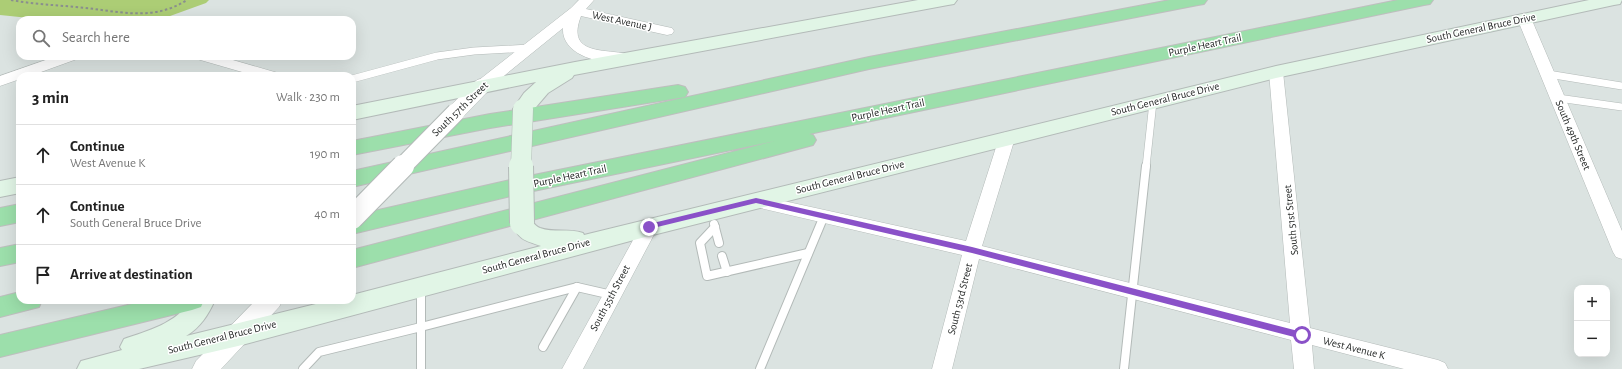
<!DOCTYPE html>
<html lang="en">
<head>
<meta charset="utf-8">
<style>
	:root { --surface:#fff; --page:#f6f6f6; --text:#222; --muted:#767676; --line:#e0e0e0 }
	body { margin:0; font-family:"Alegreya Sans",sans-serif; background:var(--page); color:var(--text) }
	.controls { position:absolute; right:12px; bottom:12px; display:grid; overflow:hidden; border-radius:8px; box-shadow:0 4px 16px #0002 }
	.controls button { width:36px; height:36px; display:grid; place-items:center; padding:0; border:0; border-bottom:1px solid var(--line); background:var(--surface); color:var(--text); font:20px sans-serif }
	.stop { position:absolute; width:12px; height:12px; margin:-9px; border:3px solid #8a51c8; border-radius:50%; background:#fff }
	.stop.end { background:#8a51c8; border-color:#fff; box-shadow:0 1px 4px #0008 }
	.list { margin:0; padding:0; list-style:none }
	h2 { display:flex; justify-content:space-between; align-items:center; height:52px; margin:0; padding:0 16px; font-size:17px }
	h2 small { font-size:13px; font-weight:400; color:var(--muted) }
	.list li { display:grid; grid-template-columns:26px 1fr auto; gap:12px; align-items:center; box-sizing:border-box; height:60px; padding:0 16px; border-top:1px solid var(--line) }
	.list b { display:block; font-size:15px; white-space:nowrap }
	.list p { margin:0; font-size:13px; white-space:nowrap; color:var(--muted) }
	.list em { font-size:13px; font-style:normal; color:var(--muted) }
	.icon { flex:none; width:22px; height:22px; fill:none; stroke:currentColor; stroke-width:2; stroke-linecap:round; stroke-linejoin:round }
	.map { position:relative; flex:none; width:1622px; height:369px; overflow:hidden }
	.search { position:absolute; background:var(--surface); box-shadow:0 4px 16px #0002; left:16px; top:16px; width:340px; height:44px; display:flex; align-items:center; gap:10px; box-sizing:border-box; padding:0 14px; border-radius:12px; color:var(--muted); font-size:15px }
	.panel { position:absolute; background:var(--surface); box-shadow:0 4px 16px #0002; left:16px; top:72px; width:340px; height:232px; border-radius:12px }
	.map>svg:first-child { display:block }
	.green { fill:#accd75 }
	.lines { fill:none; stroke-linecap:round; stroke-linejoin:round }
	.service-far1-casing { stroke:#b3bab8; stroke-width:8 }
	.service-casing { stroke:#b3bab8; stroke-width:10 }
	.minor-casing { stroke:#b3bab8; stroke-width:1 }
	.tertiary-casing { stroke:#b3bab8; stroke-width:1 }
	.secondary-casing { stroke:#b3bab8; stroke-width:2 }
	.motorway-casing { stroke:#bebebe; stroke-width:2 }
	.path { stroke:#8a8f8e; stroke-width:2; stroke-dasharray:2.5 2.5; stroke-linecap:butt }
	.service-far1 { stroke:#fff; stroke-width:7 }
	.service { stroke:#fff; stroke-width:8 }
	.minor { fill:#fff; fill-rule:evenodd }
	.tertiary { fill:#fff; fill-rule:evenodd }
	.secondary { fill:#e1f5e6; fill-rule:evenodd }
	.motorway { fill:#9cdfab; fill-rule:evenodd }
	.tertiary-bridge-far1-casing { stroke:#b3bab8; stroke-width:20; stroke-linecap:butt }
	.tertiary-bridge-casing { stroke:#b3bab8; stroke-width:24; stroke-linecap:butt }
	.secondary-bridge-far1-casing { stroke:#b3bab8; stroke-width:21; stroke-linecap:butt }
	.secondary-bridge-casing { stroke:#b3bab8; stroke-width:26; stroke-linecap:butt }
	.tertiary-bridge-far1 { stroke:#fff; stroke-width:18 }
	.tertiary-bridge { stroke:#fff; stroke-width:22 }
	.secondary-bridge-far1 { stroke:#e1f5e6; stroke-width:20 }
	.secondary-bridge { stroke:#e1f5e6; stroke-width:24 }
	.route { fill:#8a51c8 }
	.labels { text-anchor:middle; dominant-baseline:central; stroke-width:3; stroke-linejoin:round; paint-order:stroke }
	.street-label { font-size:11px; fill:#252827; stroke:#fff }
</style>
</head>
<body>
<div class="map">
<svg width="1622" height="369" viewBox="0 0 1622 369">
	<rect width="100%" height="100%" fill="#dbe3e1"/>
	<polygon class="green" points="0,0 209,0 206,3 159,20 49,20 0,15"/>
	<g class="lines">
		<g class="service-far1-casing">
			<g id="service-far1">
				<polyline points="1548,74 1622,86"/>
				<polyline points="352,79 437,56 474,51 529,48"/>
				<polyline points="1558,98 1622,107"/>
				<polyline points="1146,167 1153,102"/>
			</g>
		</g>
		<g class="service-casing">
			<g id="service">
				<polyline points="714,224 719,243"/>
				<polyline points="715,227 700,243 707,276 808,253"/>
				<polyline points="722,256 727,272"/>
				<polyline points="421,287 421,327 577,287 612,295"/>
				<polyline points="543,347 577,287"/>
				<polyline points="303,369 319,352 421,327 421,369"/>
				<polyline points="760,369 824,216"/>
				<polyline points="1124,369 1146,166"/>
			</g>
		</g>
		<g class="minor-casing">
			<g id="minor">
				<path d="M579 0H594L586 9 667 27 672 28 674 31 672 34 667 35 581 16C565 57 607 48 631 55L633 58 631 61C610 67 561 58 563 28L489 88 484 89 479 88 476 84 479 80 571 8Z"/>
				<polygon points="1524,14 1529,15 1531,18 1622,231 1622,259 1616,257 1613,252 1517,18 1519,15"/>
				<polygon points="57,56 79,56 77,59 30,76 20,76 20,79 0,86 0,76"/>
				<polygon points="195,56 219,56 278,73 281,76 256,76 197,59"/>
				<polygon points="1276,67 1281,69 1283,72 1310,328 1438,360 1445,363 1448,369 1404,369 1312,345 1314,369 1294,369 1291,340 979,259 952,369 932,369 962,255 756,207 750,206 747,201 750,196 756,195 966,241 999,138 1001,134 1007,132 1013,134 1015,138 982,246 1290,323 1269,72 1271,69"/>
				<polygon points="649,220 655,222 658,227 583,369 562,369 643,222"/>
			</g>
		</g>
		<g class="tertiary-casing">
			<g id="tertiary">
				<polygon points="484,78 491,80 493,84 491,88 463,117 456,119 449,117 446,112 449,107 477,80"/>
				<polygon points="256,300 283,300 279,307 221,369 192,369 196,361"/>
			</g>
		</g>
		<g class="secondary-casing">
			<g id="secondary">
				<polygon points="918,0 957,0 954,4 948,5 574,75 572,78 548,93 530,114 523,116 516,114 513,109 524,93 536,82 352,120 352,106 575,62"/>
				<path d="M1589 0H1622L1620 4 1614 5 1276 78 649 236 238 346 139 369H77L81 361 122 350 120 347 124 339C147 331 178 323 190 300H215C208 315 201 327 186 336L332 300H352V295L541 246C523 240 520 240 511 223L514 217C534 210 528 223 540 228 553 233 569 228 583 233L584 235 1276 66Z"/>
				<polygon points="20,177 20,193 0,197 0,181"/>
			</g>
		</g>
		<g class="motorway-casing">
			<g id="motorway">
				<polygon points="1170,0 1207,0 1204,4 1198,5 869,69 352,187 352,171 869,57"/>
				<polygon points="1398,0 1433,0 1430,4 1424,5 809,134 813,135 816,140 813,145 352,268 352,250 775,141 519,194 352,234 352,216 519,178"/>
				<polygon points="678,85 685,87 688,92 685,97 490,128 352,155 352,141 490,114"/>
				<polygon points="20,204 20,222 0,226 0,208"/>
				<polygon points="20,244 20,262 0,266 0,248"/>
				<polygon points="20,292 20,300 42,300 39,307 0,317 0,297"/>
				<polygon points="149,300 204,300 201,307 192,310 0,357 0,335"/>
			</g>
		</g>
		<path class="path" d="M11 0C32 4 54 5 76 7 115 10 151 23 187 0"/>
		<use href="#service-far1" class="service-far1"/>
		<use href="#service" class="service"/>
		<use href="#minor" class="minor"/>
		<use href="#tertiary" class="tertiary"/>
		<use href="#secondary" class="secondary"/>
		<use href="#motorway" class="motorway"/>
		<g class="tertiary-bridge-far1-casing">
			<polyline id="tertiary-bridge-far1" points="402,167 456,112"/>
		</g>
		<g class="tertiary-bridge-casing">
			<polyline id="tertiary-bridge" points="352,218 403,166"/>
		</g>
		<g class="secondary-bridge-far1-casing">
			<polyline id="secondary-bridge-far1" points="521,167 523,109"/>
		</g>
		<g class="secondary-bridge-casing">
			<polyline id="secondary-bridge" points="521,166 522,223"/>
		</g>
		<use href="#tertiary-bridge-far1" class="tertiary-bridge-far1"/>
		<use href="#tertiary-bridge" class="tertiary-bridge"/>
		<use href="#secondary-bridge-far1" class="secondary-bridge-far1"/>
		<use href="#secondary-bridge" class="secondary-bridge"/>
	</g>
	<polygon class="route" points="756,198 972,247 1302,332 1306,335 1302,339 972,253 756,203 649,229 645,227 649,224"/>
	<g class="labels">
		<g class="street-label">
			<text transform="translate(622 21) rotate(12)">West Avenue J</text>
			<text transform="translate(1481 28) rotate(-12)">South General Bruce Drive</text>
			<text transform="translate(1205 45) rotate(-12)">Purple Heart Trail</text>
			<text transform="translate(1165 99) rotate(-14)">South General Bruce Drive</text>
			<text transform="translate(460 109) rotate(-44)">South 57th Street</text>
			<text transform="translate(888 110) rotate(-12)">Purple Heart Trail</text>
			<text transform="translate(1573 135) rotate(67)">South 49th Street</text>
			<text transform="translate(570 176) rotate(-12)">Purple Heart Trail</text>
			<text transform="translate(850 177) rotate(-14)">South General Bruce Drive</text>
			<text transform="translate(1291 220) rotate(-96)">South 51st Street</text>
			<text transform="translate(536 256) rotate(-15)">South General Bruce Drive</text>
			<text transform="translate(610 298) rotate(-62)">South 55th Street</text>
			<text transform="translate(960 299) rotate(-76)">South 53rd Street</text>
			<text transform="translate(222 337) rotate(-14)">South General Bruce Drive</text>
			<text transform="translate(1354 348) rotate(14)">West Avenue K</text>
		</g>
	</g>
</svg>
<div class="controls">
<button>+</button>
<button>−</button>
</div>
<div class="stop" style="left:1302px;top:335px"></div>
<div class="stop end" style="left:649px;top:227px"></div>
<div class="search"><svg class="icon" aria-label="search" viewBox="0 0 24 24"><circle cx="10" cy="10" r="6"/><path d="M15 15l6 6"/></svg>Search here</div>
<section class="panel">
<h2>3 min<small>Walk · 230 m</small></h2>
<ul class="list">
<li><svg class="icon" aria-label="ahead" viewBox="0 0 24 24"><path d="M12 20V5M6 11l6-6 6 6"/></svg><div><b>Continue</b><p>West Avenue K</p></div><em>190 m</em></li>
<li><svg class="icon" aria-label="ahead" viewBox="0 0 24 24"><path d="M12 20V5M6 11l6-6 6 6"/></svg><div><b>Continue</b><p>South General Bruce Drive</p></div><em>40 m</em></li>
<li><svg class="icon" aria-label="arrive" viewBox="0 0 24 24"><path d="M6 21V4h12l-3 4 3 4H6"/></svg><div><b>Arrive at destination</b></div></li>
</ul>
</section>
</div>
</body>
</html>
